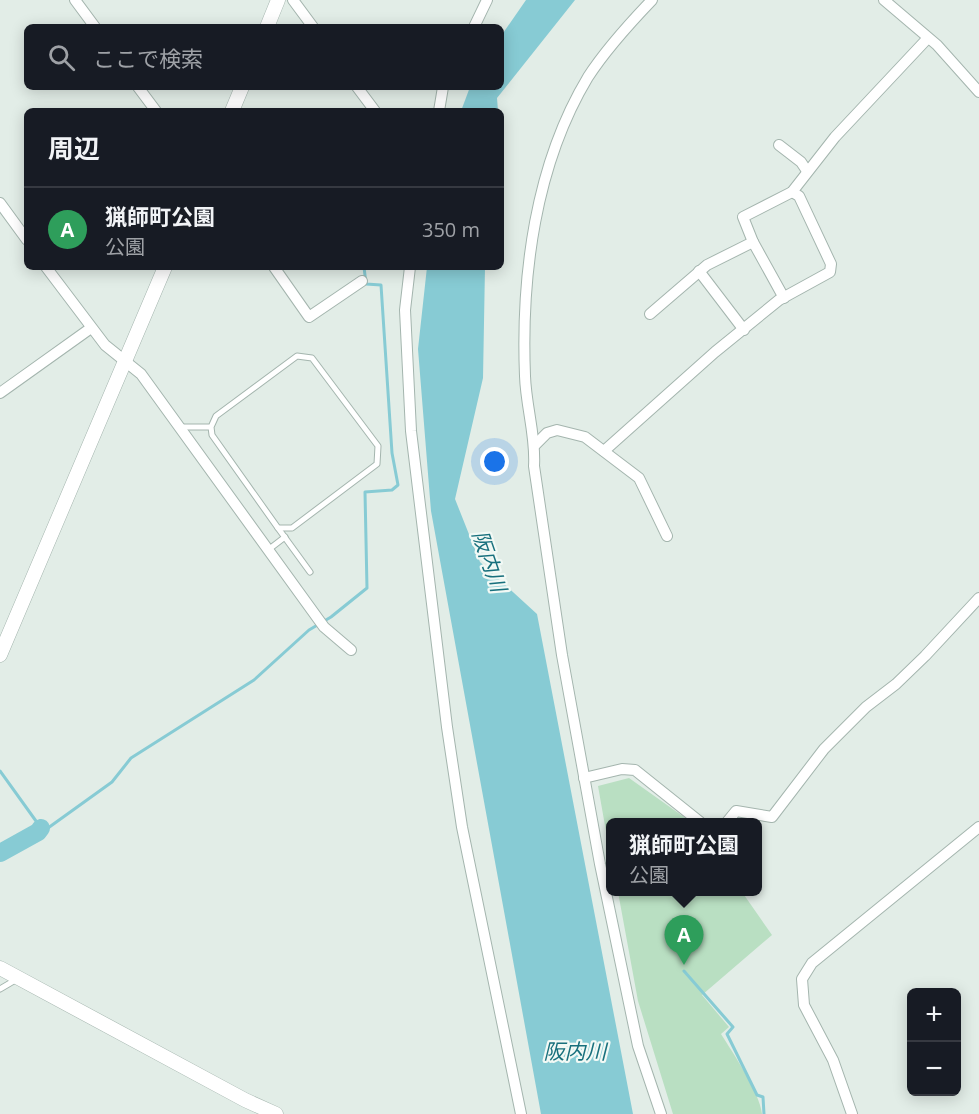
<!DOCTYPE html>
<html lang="ja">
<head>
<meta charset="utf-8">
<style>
	:root { --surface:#171b24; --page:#242831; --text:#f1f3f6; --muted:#9ea1a6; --line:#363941; --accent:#7c3aed }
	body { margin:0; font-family:"Open Sans","Noto Sans JP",sans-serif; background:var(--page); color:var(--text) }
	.controls { position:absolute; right:18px; bottom:18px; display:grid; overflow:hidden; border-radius:9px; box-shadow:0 3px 15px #0003 }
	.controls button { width:54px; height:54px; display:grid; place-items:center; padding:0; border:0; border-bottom:2px solid var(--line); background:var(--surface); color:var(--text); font:30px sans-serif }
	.you { position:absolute; left:495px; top:462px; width:21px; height:21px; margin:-15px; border:4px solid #fff; border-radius:50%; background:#1a73e8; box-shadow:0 0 0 9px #1a73e833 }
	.badge { display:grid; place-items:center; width:39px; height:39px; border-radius:50%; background:var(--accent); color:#fff; font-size:20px; font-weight:700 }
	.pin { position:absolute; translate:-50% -50px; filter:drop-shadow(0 2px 3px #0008) }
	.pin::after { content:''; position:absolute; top:32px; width:21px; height:18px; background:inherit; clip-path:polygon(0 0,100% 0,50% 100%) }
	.popup { position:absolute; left:606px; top:818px; width:156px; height:78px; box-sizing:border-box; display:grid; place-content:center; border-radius:9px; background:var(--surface); filter:drop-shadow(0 2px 4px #0005); font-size:20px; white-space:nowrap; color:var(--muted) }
	.popup b { font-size:22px; color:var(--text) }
	.popup::after { content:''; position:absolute; left:50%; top:100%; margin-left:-12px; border:12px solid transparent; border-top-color:var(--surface) }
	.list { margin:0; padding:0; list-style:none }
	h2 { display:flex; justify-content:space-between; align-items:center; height:78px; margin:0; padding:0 24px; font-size:26px }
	h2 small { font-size:20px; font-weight:400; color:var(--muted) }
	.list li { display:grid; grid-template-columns:39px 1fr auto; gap:18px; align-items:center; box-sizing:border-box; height:84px; padding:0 24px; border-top:2px solid var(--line) }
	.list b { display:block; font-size:22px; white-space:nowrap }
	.list p { margin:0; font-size:20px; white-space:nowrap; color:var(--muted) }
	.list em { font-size:20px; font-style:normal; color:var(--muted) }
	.icon { flex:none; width:33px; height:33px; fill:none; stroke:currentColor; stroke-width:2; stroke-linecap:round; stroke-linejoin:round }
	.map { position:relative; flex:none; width:979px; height:1114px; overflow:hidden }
	.search { position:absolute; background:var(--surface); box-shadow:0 3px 15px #0003; left:24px; top:24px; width:480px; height:66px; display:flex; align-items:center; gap:15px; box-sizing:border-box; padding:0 21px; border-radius:9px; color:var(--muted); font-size:22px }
	.panel { position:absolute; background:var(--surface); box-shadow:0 3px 15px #0003; left:24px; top:108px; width:480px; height:162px; border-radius:9px }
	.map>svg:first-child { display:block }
	.green { fill:#b9dfc2 }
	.water { fill:#87cbd4 }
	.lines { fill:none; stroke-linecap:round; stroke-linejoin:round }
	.stream { stroke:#87cbd4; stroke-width:3 }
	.river { stroke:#87cbd4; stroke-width:18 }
	.service-casing { stroke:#a4b5ae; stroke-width:7 }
	.minor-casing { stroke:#a4b5ae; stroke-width:12 }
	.tertiary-casing { stroke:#a4b5ae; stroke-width:15 }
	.service { stroke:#fff; stroke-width:5 }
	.minor { stroke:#fff; stroke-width:10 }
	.tertiary { stroke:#fff; stroke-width:14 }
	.labels { text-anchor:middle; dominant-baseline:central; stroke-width:4.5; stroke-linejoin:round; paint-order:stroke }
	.water-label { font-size:21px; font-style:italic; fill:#18707d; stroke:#f2f9f5 }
</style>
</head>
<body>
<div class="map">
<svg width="979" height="1114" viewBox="0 0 979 1114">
	<rect width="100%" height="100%" fill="#e2ede7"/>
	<g class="green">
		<polygon points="629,778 691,822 610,822 610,854 598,786"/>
		<path d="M618 892H742L772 935 702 995 729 1027 721 1034C733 1053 760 1093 762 1114H673L638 1001Z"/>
	</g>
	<g class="water">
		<polygon points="526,0 575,0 497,98 498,111 461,111 470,87 501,87 501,36"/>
		<polygon points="427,267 485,267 483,378 455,499 480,562 537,614 633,1114 541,1114 431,511 418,349"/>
	</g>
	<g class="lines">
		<g class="stream">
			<polyline points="0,771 41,828 48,828 112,782 131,758 254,680 309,630 331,617 367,588 365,492 392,490 398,485 392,453 381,285 366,284 364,267"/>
			<polyline points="684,971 733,1027 727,1034 757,1095 763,1097 764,1114"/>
		</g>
		<polyline class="river" points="0,853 38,832 41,828"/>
		<g class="service-casing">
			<g id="service">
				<polyline points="181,427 211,427 216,416 297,356 312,358 378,446 377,464 292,528 278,528 212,435 211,427"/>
				<polyline points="278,528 310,572"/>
				<polyline points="268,550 285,537"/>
				<polyline points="0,989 17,979"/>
			</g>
		</g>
		<g class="minor-casing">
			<g id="minor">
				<polyline points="75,0 95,27"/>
				<polyline points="293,0 313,27"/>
				<path d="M652 0C629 24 606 49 588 77 535 165 521 276 525 376 526 407 536 436 534 466L562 655 600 864 638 1046 661 1114"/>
				<polyline points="884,0 937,45 979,92"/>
				<polyline points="474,27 487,0"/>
				<polyline points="138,87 156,111"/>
				<polyline points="357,87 375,111"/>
				<polyline points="439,111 443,87"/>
				<polyline points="779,145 801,162 807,171"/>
				<polyline points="0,203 27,240"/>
				<polyline points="753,242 784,298"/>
				<polyline points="46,267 105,345 141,374 324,627 351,650"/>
				<polyline points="274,267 309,317 362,281"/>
				<polyline points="410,267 405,310 411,431 447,727 462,827 521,1114"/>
				<polyline points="699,271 744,330"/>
				<polyline points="650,314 707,265 753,242 743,217 792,192 835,137 927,39"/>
				<polyline points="0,393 91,328"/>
				<polyline points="535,445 547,433 557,430 585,437 639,478 667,536"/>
				<polyline points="604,451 715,352 779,300 830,272 831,264 799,196 792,192"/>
				<polyline points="584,778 622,769 635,770 700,822"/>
				<polyline points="727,822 736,811 772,817 824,749 866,707 896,684 925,656 979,598"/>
				<polyline points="852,1114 833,1060 804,1005 802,979 812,963 979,827"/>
			</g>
		</g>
		<g class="tertiary-casing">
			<g id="tertiary">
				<polyline points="267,27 278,0"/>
				<polyline points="232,111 242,87"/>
				<polyline points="0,655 165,267"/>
				<polyline points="0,968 245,1100 276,1114"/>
			</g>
		</g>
		<use href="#service" class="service"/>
		<use href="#minor" class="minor"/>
		<use href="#tertiary" class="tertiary"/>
	</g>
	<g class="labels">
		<g class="water-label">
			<text transform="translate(490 561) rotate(71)">阪内川</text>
			<text x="575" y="1051">阪内川</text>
		</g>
	</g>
</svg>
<div class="controls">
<button>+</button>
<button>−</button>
</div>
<div class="you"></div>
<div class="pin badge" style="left:684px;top:965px;background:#2e9e5b">A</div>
<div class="popup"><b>猟師町公園</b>公園</div>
<div class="search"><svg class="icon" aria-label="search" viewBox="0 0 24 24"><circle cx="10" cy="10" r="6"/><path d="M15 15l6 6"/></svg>ここで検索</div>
<section class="panel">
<h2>周辺<small></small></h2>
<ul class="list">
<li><span class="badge" style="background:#2e9e5b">A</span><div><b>猟師町公園</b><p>公園</p></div><em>350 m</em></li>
</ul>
</section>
</div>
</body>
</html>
